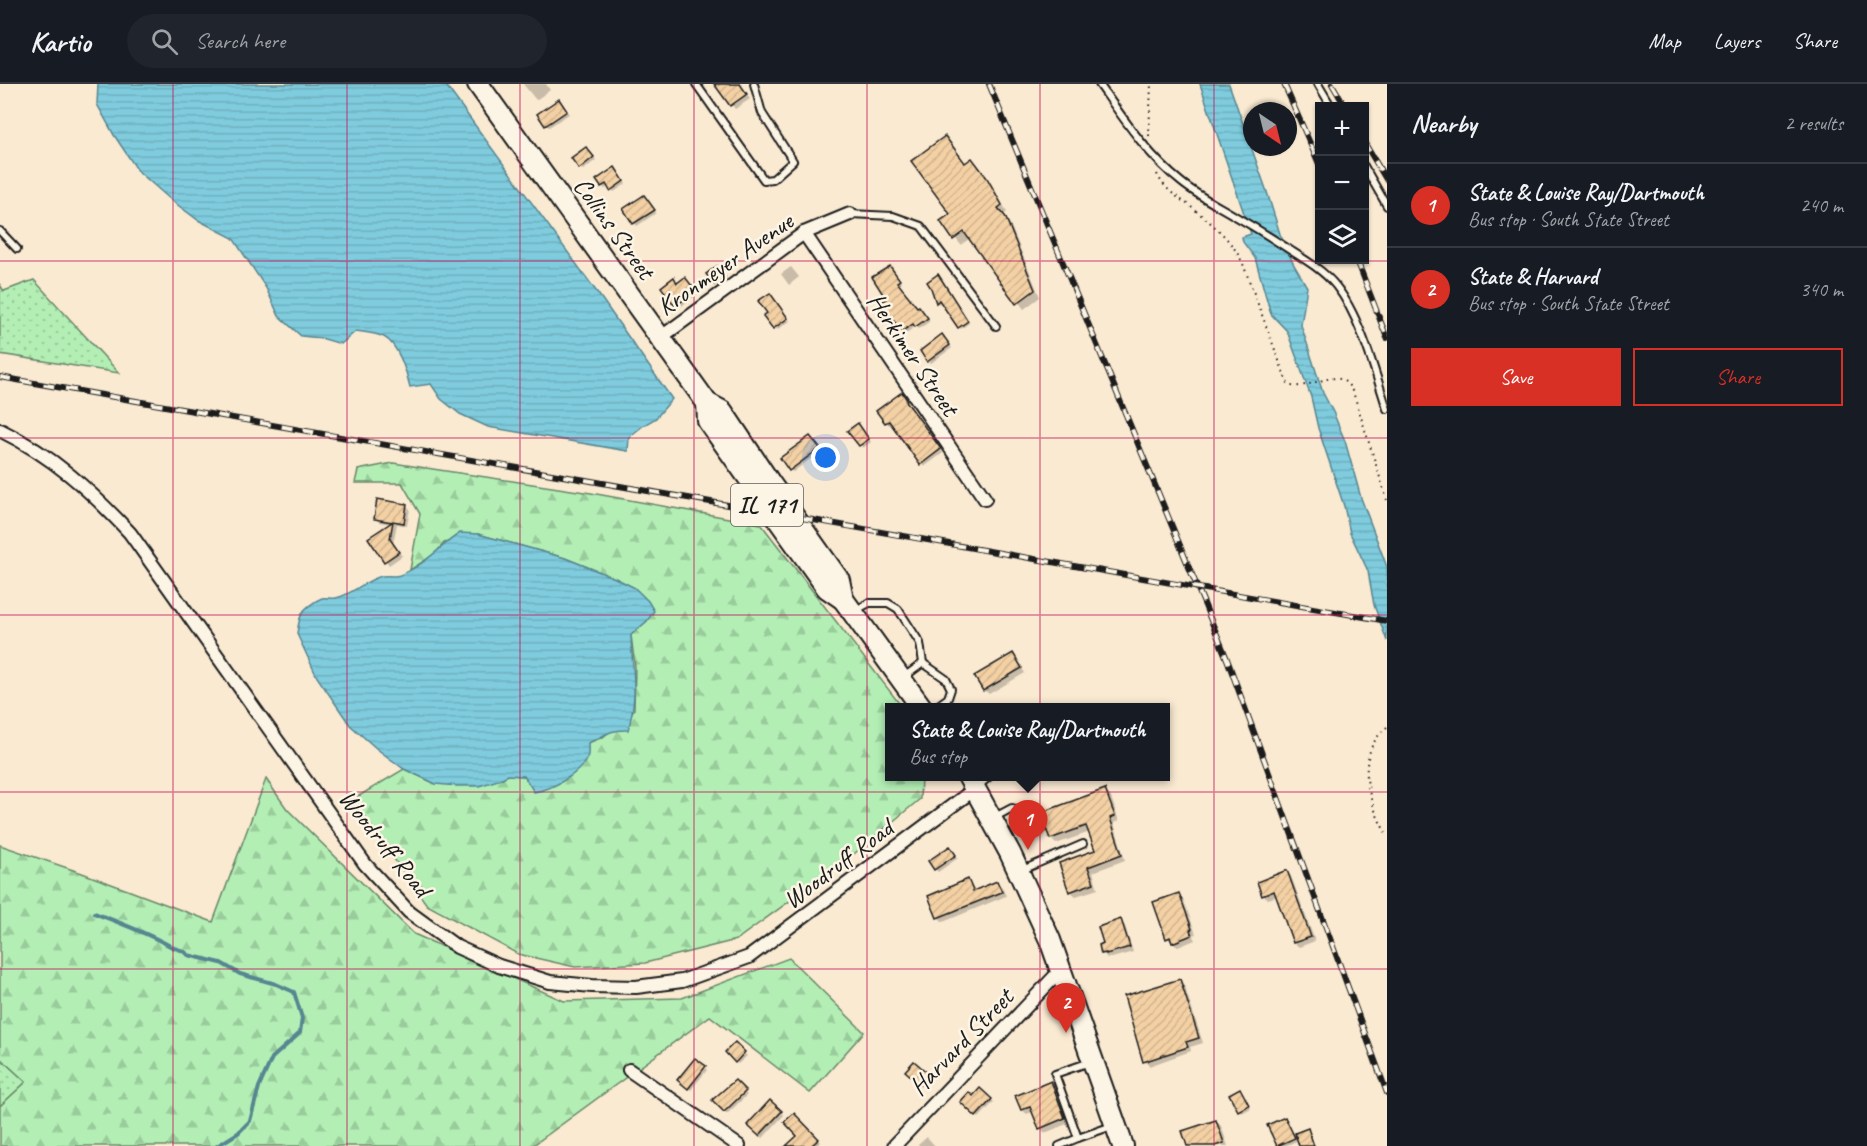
<!DOCTYPE html>
<html lang="en">
<head>
<meta charset="utf-8">
<style>
	:root { --surface:#171b24; --page:#20242c; --text:#f1f3f6; --muted:#9ea1a6; --line:#363941; --accent:#d93025 }
	body { margin:0; font-family:Caveat,sans-serif; background:var(--page); color:var(--text) }
	.controls { position:absolute; right:18px; top:18px; display:grid; overflow:hidden; border-radius:0px; box-shadow:0 2px 4px #0004 }
	.controls button { width:54px; height:54px; display:grid; place-items:center; padding:0; border:0; border-bottom:2px solid var(--line); background:var(--surface); color:var(--text); font:30px sans-serif }
	.compass { position:absolute; left:1243px; top:18px; width:54px; height:54px; border-radius:50%; background:var(--surface); box-shadow:0 2px 4px #0004; rotate:145deg }
	.you { position:absolute; left:826px; top:374px; width:21px; height:21px; margin:-15px; border:4px solid #fff; border-radius:50%; background:#1a73e8; box-shadow:0 0 0 9px #1a73e833 }
	.badge { display:grid; place-items:center; width:39px; height:39px; border-radius:50%; background:var(--accent); color:#fff; font-size:20px; font-weight:700 }
	.pin { position:absolute; translate:-50% -50px; filter:drop-shadow(0 2px 3px #0008) }
	.pin::after { content:''; position:absolute; top:32px; width:21px; height:18px; background:inherit; clip-path:polygon(0 0,100% 0,50% 100%) }
	.popup { position:absolute; left:885px; top:619px; width:285px; height:78px; box-sizing:border-box; display:grid; place-content:center; border-radius:0px; background:var(--surface); filter:drop-shadow(0 2px 4px #0005); font-size:20px; white-space:nowrap; color:var(--muted) }
	.popup b { font-size:22px; color:var(--text) }
	.popup::after { content:''; position:absolute; left:50%; top:100%; margin-left:-12px; border:12px solid transparent; border-top-color:var(--surface) }
	.list { margin:0; padding:0; list-style:none }
	h2 { display:flex; justify-content:space-between; align-items:center; height:78px; margin:0; padding:0 24px; font-size:26px }
	h2 small { font-size:20px; font-weight:400; color:var(--muted) }
	.list li { display:grid; grid-template-columns:39px 1fr auto; gap:18px; align-items:center; box-sizing:border-box; height:84px; padding:0 24px; border-top:2px solid var(--line) }
	.list b { display:block; font-size:22px; white-space:nowrap }
	.list p { margin:0; font-size:20px; white-space:nowrap; color:var(--muted) }
	.list em { font-size:20px; font-style:normal; color:var(--muted) }
	.actions { display:flex; gap:12px; padding:18px 24px }
	.actions a { flex:1; padding:14px 0; border:2px solid var(--accent); border-radius:0px; text-align:center; font-size:21px; color:var(--accent) }
	.actions .main { background:var(--accent); color:#fff }
	.icon { flex:none; width:33px; height:33px; fill:none; stroke:currentColor; stroke-width:2; stroke-linecap:round; stroke-linejoin:round }
	.map { position:relative; flex:none; width:1387px; height:1062px; overflow:hidden }
	header { display:flex; align-items:center; gap:36px; box-sizing:border-box; height:84px; padding:0 30px; background:var(--surface); border-bottom:2px solid var(--line) }
	header strong { font-size:28px }
	nav { display:flex; gap:33px; margin-inline-start:auto; font-size:21px }
	.search { width:420px; height:54px; background:var(--page); display:flex; align-items:center; gap:15px; box-sizing:border-box; padding:0 21px; border-radius:33px; color:var(--muted); font-size:22px }
	main { display:flex }
	aside { flex:1; background:var(--surface) }
	.map>svg:first-child { display:block }
	.grass { fill:url(#grass-dots); stroke:#688668; stroke-width:1.5 }
	.forest { fill:url(#forest-firs); stroke:#688668; stroke-width:1.5 }
	.water { fill:url(#water-rules); stroke:#578690; stroke-width:1.5 }
	.shadow { fill:#0003 }
	.lines { fill:none; stroke-linecap:round; stroke-linejoin:round }
	.stream { stroke:#578690; stroke-width:4 }
	.building { fill:url(#building-hatch); stroke:#1c1c1c; stroke-width:1.5 }
	.service-casing { stroke:#1c1c1c; stroke-width:10 }
	.minor-casing { stroke:#1c1c1c; stroke-width:16 }
	.primary-casing { stroke:#1c1c1c; stroke-width:24 }
	.path { stroke:#1c1c1c; stroke-width:2; stroke-dasharray:1.5 4.5; stroke-linecap:butt }
	.service { stroke:#fcf5e5; stroke-width:6 }
	.minor { stroke:#fcf5e5; stroke-width:12 }
	.primary { stroke:#fcf5e5; stroke-width:20 }
	.rail-casing { stroke:#1c1c1c; stroke-width:6 }
	.rail { stroke:#fcf5e5; stroke-width:4; stroke-dasharray:11; stroke-linecap:butt }
	.grid { fill:none; stroke:#c2185b; stroke-width:1.5; stroke-opacity:0.55 }
	.labels { text-anchor:middle; dominant-baseline:central; stroke-width:5; stroke-linejoin:round; paint-order:stroke }
	.shield { fill:#fcf5e5; stroke:#5f5d58; stroke-width:1.5 }
	.shield-label { font-size:24px; font-weight:bold; fill:#1c1c1c }
	.street-label { font-size:26px; fill:#1c1c1c; stroke:#fcf5e5 }
</style>
</head>
<body>
<header>
<strong>Kartio</strong>
<div class="search"><svg class="icon" aria-label="search" viewBox="0 0 24 24"><circle cx="10" cy="10" r="6"/><path d="M15 15l6 6"/></svg>Search here</div>
<nav><a>Map</a><a>Layers</a><a>Share</a></nav>
</header>
<main>
<div class="map">
<svg width="1387" height="1062" viewBox="0 0 1387 1062">
	<defs>
		<pattern id="grass-dots" width="8" height="8" patternUnits="userSpaceOnUse" patternTransform="scale(1.5)"><rect width="8" height="8" fill="#b3efb5"/><path d="M2 2h.1M6 6h.1" fill="none" stroke="#99cc9b" stroke-width="1.8" stroke-linecap="round"/></pattern>
		<pattern id="forest-firs" width="22" height="20" patternUnits="userSpaceOnUse" patternTransform="scale(1.5)"><rect width="22" height="20" fill="#b3efb5"/><path d="M5 1l3.5 6h-7zM16 11l3.5 6h-7z" fill="#99cc9b"/></pattern>
		<pattern id="water-rules" width="6" height="5" patternUnits="userSpaceOnUse" patternTransform="scale(1.5)"><rect width="6" height="5" fill="#7fccde"/><path d="M0 2.5h6" fill="none" stroke="#6dafbe"/></pattern>
		<pattern id="building-hatch" width="6" height="6" patternUnits="userSpaceOnUse" patternTransform="scale(1.5)"><rect width="6" height="6" fill="#f4d1a5"/><path d="M-1 1l2-2M0 6l6-6M5 7l2-2" fill="none" stroke="#d1b38d"/></pattern>
	</defs>
	<rect width="100%" height="100%" fill="#faead2"/>
	<filter id="ink" filterUnits="userSpaceOnUse"><feTurbulence type="fractalNoise" baseFrequency=".0167" numOctaves="2"/><feDisplacementMap in="SourceGraphic" scale="12" xChannelSelector="R" yChannelSelector="G"/><feConvolveMatrix kernelMatrix="1 2 1 2 8 2 1 2 1" color-interpolation-filters="sRGB"/></filter>
	<g filter="url(#ink)">
		<g class="grass">
			<polygon points="34,196 119,289 0,270 0,201 4,207"/>
			<polygon points="0,974 26,998 0,1022"/>
		</g>
		<g class="forest">
			<polygon points="393,379 591,409 761,440 902,623 890,624 890,692 921,693 920,715 849,774 736,856 645,879 575,883 518,870 427,821 352,716 404,685 436,700 498,696 508,691 524,692 529,699 588,659 603,653 634,626 635,583 631,551 647,537 635,504 615,494 565,474 478,450 444,459 435,470 410,486 420,430 402,399 355,399 358,386"/>
			<polygon points="266,695 287,725 414,850 564,917 682,914 789,874 864,948 810,1009 710,932 532,1062 0,1062 0,1022 26,998 0,974 0,761 82,789 213,838"/>
		</g>
		<g class="water">
			<path d="M98 0H445L599 211 672 315 656 334 644 341 629 353 628 367 488 343 460 330 441 315 431 300 410 303C407 289 398 260 384 253 377 249 364 248 356 247L341 260 321 254 301 252 279 232 266 204 233 154 198 136 171 116 138 87 114 51 97 20Z"/>
			<polygon points="1200,0 1229,0 1267,108 1280,150 1294,181 1307,203 1301,241 1323,309 1333,328 1345,357 1361,414 1387,483 1387,557 1374,521 1368,487 1350,449 1344,422 1318,344 1311,313 1287,247 1271,230 1255,174 1243,158 1242,153 1251,150"/>
			<path d="M460 449 478 450 565 474 615 494 635 504 648 517 654 527 647 537 631 551C632 588 639 609 628 646 609 645 605 652 588 659 588 664 589 670 587 674 579 691 552 705 534 708L524 692 508 691 498 696 479 702H457L436 700 404 685 377 665 350 641 317 593 297 550C298 543 299 533 303 528 306 523 317 516 322 514 326 513 331 515 336 514 352 511 365 496 382 492 388 491 394 493 400 491 424 482 440 462 460 449Z"/>
		</g>
		<g class="shadow">
			<polygon points="523,0 546,0 550,6 536,16"/>
			<polygon points="716,0 739,0 750,15 735,25"/>
			<polygon points="562,20 569,30 549,43 546,41"/>
			<polygon points="589,67 596,76 583,86 580,84"/>
			<polygon points="966,80 978,82 993,102 1007,128 1003,131 1010,140 1040,213 1024,225 970,154 961,161 942,138 953,130"/>
			<polygon points="618,88 626,100 614,108 609,102 605,105 602,102"/>
			<polygon points="647,116 656,129 637,142 625,126"/>
			<polygon points="791,183 799,193 789,201 781,190"/>
			<polygon points="893,186 901,199 899,201 917,225 922,226 930,237 919,245 916,242 905,250 883,219 888,215"/>
			<polygon points="720,187 727,196 718,203 715,200"/>
			<polygon points="939,194 969,239 961,245 942,217 938,220 937,218 932,203"/>
			<polygon points="688,198 697,210 679,224 663,203"/>
			<polygon points="772,213 790,237 777,246 769,230"/>
			<polygon points="945,255 952,264 931,279 929,277"/>
			<polygon points="904,312 909,319 908,320 943,369 924,383 892,339 889,341 878,327"/>
			<polygon points="860,344 871,358 863,364 849,347"/>
			<polygon points="813,356 821,367 793,388 790,386"/>
			<polygon points="406,421 410,425 407,442 397,440 393,460 402,472 389,481 370,454 391,440 379,438 375,435"/>
			<polygon points="1012,570 1025,589 989,610 984,606"/>
			<polygon points="1105,707 1111,713 1119,737 1114,739 1125,776 1093,788 1098,805 1076,812 1070,807 1096,767 1090,748 1056,760 1051,755"/>
			<polygon points="953,767 958,774 938,788 935,785"/>
			<polygon points="1287,788 1291,792 1315,857 1299,863 1294,859 1278,812 1268,815 1263,811"/>
			<polygon points="968,797 975,807 997,798 1002,803 1006,812 943,838 939,834 930,813"/>
			<polygon points="1179,810 1183,815 1196,850 1194,851 1195,856 1178,863 1167,854"/>
			<polygon points="1121,837 1125,842 1133,868 1112,874 1107,874 1103,869 1105,860"/>
			<polygon points="1180,896 1184,901 1203,959 1190,963 1191,967 1149,982 1145,977"/>
			<polygon points="735,960 747,972 738,980 727,968"/>
			<polygon points="914,979 932,995 925,1003 907,987"/>
			<polygon points="705,984 707,986 691,1006 681,998"/>
			<polygon points="735,998 747,1011 727,1030 715,1016"/>
			<polygon points="1051,999 1055,1003 1069,1039 1045,1049 1040,1044 1034,1027 1027,1030 1022,1026"/>
			<polygon points="980,1006 994,1018 979,1034 962,1018 973,1014"/>
			<polygon points="1240,1006 1251,1024 1242,1029 1239,1026"/>
			<polygon points="770,1018 784,1031 763,1054 749,1041"/>
			<polygon points="794,1031 821,1058 816,1062 791,1062 799,1052"/>
			<polygon points="1285,1035 1294,1050 1307,1046 1310,1049 1314,1062 1301,1062 1299,1056 1285,1062 1279,1062"/>
			<polygon points="1216,1037 1221,1042 1228,1062 1189,1062"/>
			<polygon points="927,1053 935,1062 919,1062 918,1061"/>
		</g>
		<g class="lines">
			<path class="stream" d="M94 829C121 839 147 849 172 863 178 866 184 865 188 871L221 879 240 890 276 900 294 908 302 934 300 949 272 974 259 1003 250 1037 238 1049 217 1062"/>
		</g>
		<g class="building">
			<polygon points="714,0 740,0 747,10 730,22"/>
			<polygon points="559,15 567,27 545,42 537,30"/>
			<polygon points="945,52 965,79 972,74 987,94 1002,121 998,124 1005,132 1035,206 1016,220 964,148 953,156 940,137 950,130 911,77"/>
			<polygon points="586,63 594,73 579,85 571,74"/>
			<polygon points="615,83 624,97 610,107 606,100 601,103 596,96"/>
			<polygon points="644,111 655,126 633,140 623,125"/>
			<polygon points="717,182 725,193 714,201 706,190"/>
			<polygon points="890,182 900,196 897,198 917,223 919,222 928,234 915,243 913,240 901,248 881,218 886,215 872,193"/>
			<polygon points="938,190 968,237 958,244 939,216 936,219 931,204 927,198"/>
			<polygon points="674,193 677,199 685,193 696,207 675,222 661,203"/>
			<polygon points="770,209 788,234 773,245 763,232 767,229 758,217"/>
			<polygon points="942,250 950,261 927,278 920,267"/>
			<polygon points="902,308 907,316 906,317 941,365 920,381 889,337 885,339 876,327"/>
			<polygon points="858,339 869,355 859,362 847,347"/>
			<polygon points="810,352 820,364 789,387 780,374"/>
			<polygon points="377,415 407,420 404,439 393,437 390,455 399,468 384,478 368,454 392,438 374,435"/>
			<polygon points="1013,569 1022,584 983,607 974,592"/>
			<polygon points="1105,705 1115,732 1110,734 1122,770 1088,783 1094,799 1069,808 1059,779 1095,766 1086,742 1050,755 1040,729"/>
			<polygon points="950,762 956,771 934,786 928,777"/>
			<polygon points="1287,786 1311,853 1293,859 1274,807 1262,812 1257,798"/>
			<polygon points="968,795 973,807 997,797 1002,808 937,834 928,812"/>
			<polygon points="1179,809 1192,845 1190,846 1192,851 1172,859 1170,853 1166,855 1153,818"/>
			<polygon points="1121,835 1130,863 1106,870 1106,869 1101,870 1099,861 1103,859 1098,843"/>
			<polygon points="1180,895 1199,954 1186,958 1188,963 1143,978 1124,912"/>
			<polygon points="735,958 745,968 735,979 725,968"/>
			<polygon points="695,974 706,982 688,1005 677,996"/>
			<polygon points="914,977 930,991 921,1001 905,987"/>
			<polygon points="735,996 746,1007 724,1028 712,1016"/>
			<polygon points="1051,997 1065,1034 1039,1045 1030,1023 1021,1026 1015,1012"/>
			<polygon points="980,1004 992,1015 976,1033 960,1018 969,1008 973,1012"/>
			<polygon points="1240,1004 1249,1021 1238,1027 1229,1010"/>
			<polygon points="770,1016 782,1027 759,1052 747,1041"/>
			<polygon points="794,1029 819,1055 811,1062 786,1062 797,1052 784,1038"/>
			<polygon points="1285,1033 1295,1054 1277,1062 1267,1041"/>
			<polygon points="1216,1036 1224,1059 1215,1062 1187,1062 1182,1047"/>
			<polygon points="1308,1044 1314,1062 1299,1062 1295,1049"/>
		</g>
		<g class="lines">
			<g class="service-casing">
				<g id="service">
					<polyline points="696,0 764,96 773,95 793,77 762,29 754,0"/>
					<path d="M1099 0C1123 34 1148 72 1181 98 1198 112 1217 121 1235 132 1254 143 1272 154 1290 166 1306 176 1324 187 1336 202 1360 232 1375 288 1387 325"/>
					<polyline points="1318,0 1331,22"/>
					<polyline points="1364,82 1387,122"/>
					<polyline points="850,130 893,132 921,142 996,242"/>
					<polyline points="0,147 17,165"/>
					<polyline points="856,526 869,519 888,519 898,525 920,559 923,579 904,593"/>
					<polyline points="923,579 946,595 951,605 948,614 934,624"/>
					<polyline points="976,704 990,692"/>
					<polyline points="993,734 1012,724 1020,726 1030,748"/>
					<polyline points="1020,787 1083,760"/>
					<polyline points="1078,1054 1112,1042"/>
					<polyline points="1059,1062 1078,1054 1055,990 1090,978"/>
				</g>
			</g>
			<g class="minor-casing">
				<g id="minor">
					<polyline points="804,149 985,415"/>
					<polyline points="660,254 804,149 850,130"/>
					<path d="M0 346C53 372 90 406 130 449L365 780 409 828 457 863 499 882 550 898 592 902 636 903 682 897 749 873 976 704"/>
					<polyline points="629,986 739,1062"/>
					<polyline points="894,1062 1061,886"/>
				</g>
			</g>
			<g class="primary-casing">
				<g id="primary">
					<polyline points="478,0 707,319 722,327 770,399 839,496 843,515"/>
					<polyline points="707,319 708,337 827,504 843,515 922,624"/>
					<polyline points="968,692 1010,769 1050,856 1123,1062"/>
				</g>
			</g>
			<g class="path">
				<polyline points="1149,52 1151,0"/>
				<path d="M1157 90C1164 105 1177 113 1190 122 1211 139 1232 155 1243 180L1287 298 1291 302C1317 305 1342 276 1355 314L1387 416"/>
				<path d="M1387 643C1353 671 1368 718 1387 751"/>
			</g>
			<use href="#service" class="service"/>
			<use href="#minor" class="minor"/>
			<use href="#primary" class="primary"/>
			<g class="rail-casing">
				<g id="rail">
					<polyline points="989,0 1227,575 1387,1009"/>
					<polyline points="1284,0 1320,82"/>
					<polyline points="1332,0 1345,22"/>
					<polyline points="1364,58 1387,97"/>
					<polyline points="1357,176 1387,254"/>
					<polyline points="0,293 1387,537"/>
				</g>
			</g>
			<use href="#rail" class="rail"/>
		</g>
	</g>
	<path class="grid" d="M173 0V1062M347 0V1062M520 0V1062M694 0V1062M867 0V1062M1040 0V1062M1214 0V1062M0 177H1387M0 354H1387M0 531H1387M0 708H1387M0 885H1387"/>
	<g class="labels">
		<rect class="shield" x="731" y="400" width="72" height="42" rx="4.5"/>
		<g class="shield-label">
			<text x="767" y="421">IL 171</text>
		</g>
		<g class="street-label">
			<text transform="translate(614 144) rotate(54)">Collins Street</text>
			<text transform="translate(725 180) rotate(-35)">Kronmeyer Avenue</text>
			<text transform="translate(913 270) rotate(56)">Herkimer Street</text>
			<text transform="translate(385 759) rotate(51)">Woodruff Road</text>
			<text transform="translate(838 780) rotate(-37)">Woodruff Road</text>
			<text transform="translate(961 958) rotate(-46)">Harvard Street</text>
		</g>
	</g>
</svg>
<div class="controls">
<button>+</button>
<button>−</button>
<button><svg class="icon" aria-label="layers" viewBox="0 0 24 24"><path d="M12 4l9 5-9 5-9-5zM3 14l9 5 9-5"/></svg></button>
</div>
<svg class="compass" viewBox="-18 -18 36 36"><path d="M0-13l5 13h-10z" fill="#e53935"/><path d="M0 13l5-13h-10z" fill="#9ea1a6"/></svg>
<div class="you"></div>
<div class="pin badge" style="left:1028px;top:766px">1</div>
<div class="popup"><b>State &amp; Louise Ray/Dartmouth</b>Bus stop</div>
<div class="pin badge" style="left:1066px;top:949px">2</div>
</div>
<aside>
<h2>Nearby<small>2 results</small></h2>
<ul class="list">
<li><span class="badge">1</span><div><b>State &amp; Louise Ray/Dartmouth</b><p>Bus stop · South State Street</p></div><em>240 m</em></li>
<li><span class="badge">2</span><div><b>State &amp; Harvard</b><p>Bus stop · South State Street</p></div><em>340 m</em></li>
</ul>
<div class="actions"><a class="main">Save</a><a>Share</a></div>
</aside>
</main>
</body>
</html>
